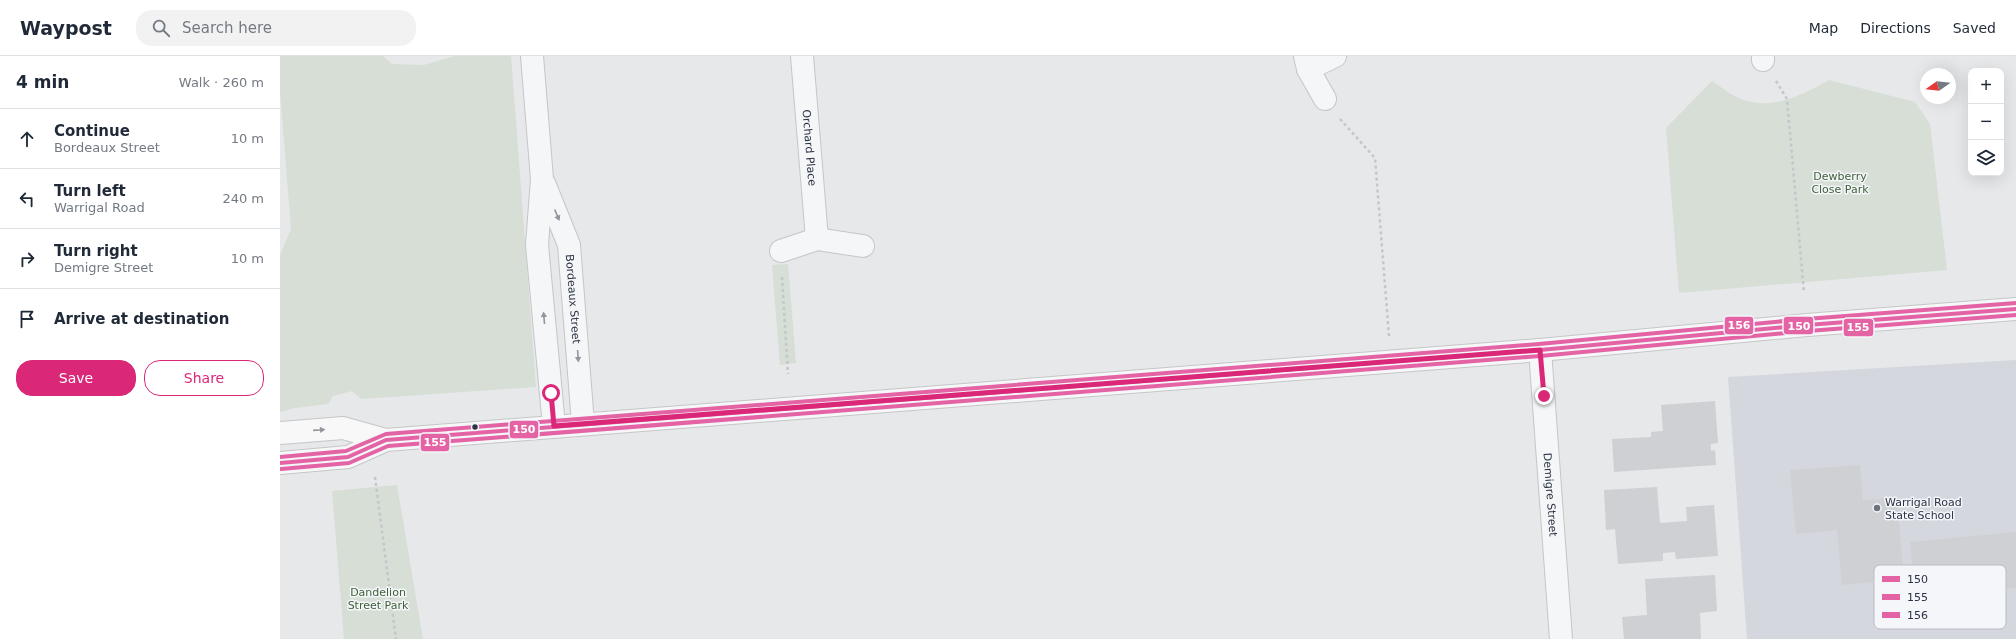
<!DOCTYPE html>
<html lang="en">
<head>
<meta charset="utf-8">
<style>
	:root { --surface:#fff; --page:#f2f2f3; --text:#1f2937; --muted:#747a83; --line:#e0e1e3; --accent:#db2777 }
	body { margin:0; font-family:"DejaVu Sans",sans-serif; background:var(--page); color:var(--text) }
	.controls { position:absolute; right:12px; top:12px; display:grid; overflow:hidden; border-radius:8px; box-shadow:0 4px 16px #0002 }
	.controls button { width:36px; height:36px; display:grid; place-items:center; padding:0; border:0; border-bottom:1px solid var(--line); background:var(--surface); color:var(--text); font:20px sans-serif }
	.compass { position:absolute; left:1640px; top:12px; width:36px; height:36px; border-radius:50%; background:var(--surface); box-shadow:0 4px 16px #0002; rotate:256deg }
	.stop { position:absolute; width:12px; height:12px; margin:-9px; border:3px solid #db2777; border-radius:50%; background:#fff }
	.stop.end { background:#db2777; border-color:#fff; box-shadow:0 1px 4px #0008 }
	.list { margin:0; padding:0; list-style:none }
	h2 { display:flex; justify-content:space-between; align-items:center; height:52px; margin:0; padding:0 16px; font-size:17px }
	h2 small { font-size:13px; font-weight:400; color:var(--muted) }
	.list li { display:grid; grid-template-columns:26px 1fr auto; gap:12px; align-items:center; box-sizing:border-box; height:60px; padding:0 16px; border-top:1px solid var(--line) }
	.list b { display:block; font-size:15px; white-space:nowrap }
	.list p { margin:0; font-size:13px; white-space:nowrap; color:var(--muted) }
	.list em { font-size:13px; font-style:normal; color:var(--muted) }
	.actions { display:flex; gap:8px; padding:12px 16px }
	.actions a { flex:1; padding:9px 0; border:1px solid var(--accent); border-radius:16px; text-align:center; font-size:14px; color:var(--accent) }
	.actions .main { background:var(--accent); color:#fff }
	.icon { flex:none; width:22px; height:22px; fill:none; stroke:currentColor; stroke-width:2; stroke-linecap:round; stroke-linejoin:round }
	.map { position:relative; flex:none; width:1736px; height:583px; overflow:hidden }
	header { display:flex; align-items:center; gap:24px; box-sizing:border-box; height:56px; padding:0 20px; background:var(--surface); border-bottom:1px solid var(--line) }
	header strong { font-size:19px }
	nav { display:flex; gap:22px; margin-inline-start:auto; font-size:14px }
	.search { width:280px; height:36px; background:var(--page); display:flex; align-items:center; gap:10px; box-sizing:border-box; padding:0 14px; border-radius:16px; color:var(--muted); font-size:15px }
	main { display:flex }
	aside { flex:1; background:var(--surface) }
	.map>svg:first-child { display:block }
	.built { fill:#d4d7dd }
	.green { fill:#d6ded6 }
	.building { fill:#ced0d3 }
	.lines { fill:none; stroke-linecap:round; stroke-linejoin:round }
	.minor-casing { stroke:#c4c6c8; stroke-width:24 }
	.secondary-casing { stroke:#c4c6c8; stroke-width:24 }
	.path { stroke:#c5c6ca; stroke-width:2.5; stroke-dasharray:3 3; stroke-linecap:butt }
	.minor { stroke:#f5f6f7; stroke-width:22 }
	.secondary { stroke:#f8f8f8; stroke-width:22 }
	.bus-1-casing { stroke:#f4f6f9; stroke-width:7 }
	.bus-2-casing { stroke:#f4f6f9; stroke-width:7 }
	.bus-3-casing { stroke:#f4f6f9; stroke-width:7 }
	.bus-1 { stroke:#e463a4; stroke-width:4 }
	.bus-2 { stroke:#e463a4; stroke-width:4 }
	.bus-3 { stroke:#e463a4; stroke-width:4 }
	.oneway { fill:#90959e }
	.oneway2 { fill:#92969e }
	.route { stroke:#db2777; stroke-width:5 }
	.bus-dot { fill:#2b3445; stroke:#f4f6f9; stroke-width:1.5 }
	.poi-dot { fill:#6c737f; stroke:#f4f6f9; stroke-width:1.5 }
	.labels { text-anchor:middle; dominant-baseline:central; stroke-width:3; stroke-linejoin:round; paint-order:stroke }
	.street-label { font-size:11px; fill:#2b3445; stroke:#f4f6f9 }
	.park-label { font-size:11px; fill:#3f6138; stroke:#f4f6f9 }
	.poi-label { font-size:11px; fill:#2b3445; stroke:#f4f6f9; text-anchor:start }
	.key { fill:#f4f6f9; stroke:#b8bcc3; stroke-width:1 }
	.key-label { font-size:11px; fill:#2b3445 }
	.line-badge { stroke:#f4f6f9; stroke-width:1.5 }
	.badge-label { font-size:11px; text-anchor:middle; font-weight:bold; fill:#fff }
</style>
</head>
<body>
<header>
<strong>Waypost</strong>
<div class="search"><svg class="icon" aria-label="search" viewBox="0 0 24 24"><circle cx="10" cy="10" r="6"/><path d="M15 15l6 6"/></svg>Search here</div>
<nav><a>Map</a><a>Directions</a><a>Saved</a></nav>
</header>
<main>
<aside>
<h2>4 min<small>Walk · 260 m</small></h2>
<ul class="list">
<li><svg class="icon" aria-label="ahead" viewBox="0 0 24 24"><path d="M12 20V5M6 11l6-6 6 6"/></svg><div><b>Continue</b><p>Bordeaux Street</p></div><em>10 m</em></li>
<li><svg class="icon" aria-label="left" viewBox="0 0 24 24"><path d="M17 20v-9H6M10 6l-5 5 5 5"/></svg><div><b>Turn left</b><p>Warrigal Road</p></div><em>240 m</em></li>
<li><svg class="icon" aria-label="right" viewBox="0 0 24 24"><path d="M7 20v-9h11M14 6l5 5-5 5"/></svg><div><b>Turn right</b><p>Demigre Street</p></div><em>10 m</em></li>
<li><svg class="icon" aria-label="arrive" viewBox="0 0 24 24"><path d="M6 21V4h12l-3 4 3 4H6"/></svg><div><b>Arrive at destination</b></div></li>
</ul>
<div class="actions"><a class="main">Save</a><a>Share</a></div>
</aside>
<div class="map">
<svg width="1736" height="583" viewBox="0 0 1736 583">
	<rect width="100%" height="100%" fill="#e6e8ea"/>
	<polygon class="built" points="1736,304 1736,583 1467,583 1448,321"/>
	<g class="green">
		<polygon points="0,0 103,0 112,8 144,9 175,0 231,0 256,331 81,343 72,335 53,340 48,348 15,352 0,356 0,199 11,173 0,35"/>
		<path d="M1549 24 1635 46 1650 68 1667 214 1399 237 1386 72 1432 25C1441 31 1451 39 1461 43 1493 55 1522 39 1549 24Z"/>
		<polygon points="508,208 516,307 500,309 492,209"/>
		<polygon points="117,429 143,583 64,583 52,435"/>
	</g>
	<g class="building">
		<polygon points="1435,345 1438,387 1431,388 1431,395 1435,394 1436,409 1334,416 1332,383 1371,381 1371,376 1383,375 1381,349"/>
		<polygon points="1580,409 1583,444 1617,442 1624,523 1562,529 1557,474 1516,478 1510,414"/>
		<polygon points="1377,431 1380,467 1407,465 1406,451 1434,449 1438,500 1396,503 1395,496 1383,497 1383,505 1338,508 1335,473 1326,474 1324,434"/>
		<polygon points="1736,476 1736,532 1635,541 1630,486"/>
		<polygon points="1435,519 1437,555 1420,557 1421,583 1344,583 1342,561 1367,559 1365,523"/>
	</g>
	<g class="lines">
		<g class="minor-casing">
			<g id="minor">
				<polyline points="252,0 262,123 257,189 274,370"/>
				<path id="s1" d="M522 0 537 183"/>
				<polyline points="1025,0 1028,13 1045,43"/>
				<polyline points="1483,0 1483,4"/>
				<polyline points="1028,13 1055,0"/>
				<path id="s2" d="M264 127 289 189 303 368"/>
				<polyline points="501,195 537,183 583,190"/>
				<path id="s3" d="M1260 294 1281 583"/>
			</g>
		</g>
		<g class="secondary-casing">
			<g id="secondary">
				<polyline points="0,377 63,372 106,384"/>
				<polyline points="0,407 68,401 106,384 1260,294 1527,269 1736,253"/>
			</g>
		</g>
		<g class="path">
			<polyline points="1496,25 1507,43 1524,237"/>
			<polyline points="1060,63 1095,102 1109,280"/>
			<polyline points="502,221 508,318"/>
			<polyline points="95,421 116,583"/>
		</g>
		<use href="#minor" class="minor"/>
		<use href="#secondary" class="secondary"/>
		<g class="bus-1-casing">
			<polyline id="bus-1" points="0,407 68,401 106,384 1260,294 1527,269 1736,253"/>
		</g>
		<g class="bus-2-casing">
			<polyline id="bus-2" points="1,413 69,407 108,390 1260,300 1528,275 1736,259"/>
		</g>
		<g class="bus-3-casing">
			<polyline id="bus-3" points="0,401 66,395 106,378 1259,288 1526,263 1736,247"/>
		</g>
		<use href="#bus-1" class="bus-1"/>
		<use href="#bus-2" class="bus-2"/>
		<use href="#bus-3" class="bus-3"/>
	</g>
	<defs><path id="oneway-solid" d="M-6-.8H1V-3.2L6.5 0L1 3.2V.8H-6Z"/></defs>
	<g class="oneway">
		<use href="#oneway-solid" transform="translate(277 159) rotate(67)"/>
		<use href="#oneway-solid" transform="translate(264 262) rotate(-95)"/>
		<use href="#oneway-solid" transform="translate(298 300) rotate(86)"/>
	</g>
	<use class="oneway2" href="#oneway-solid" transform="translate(39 374) rotate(-4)"/>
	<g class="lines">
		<polyline class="route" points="271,337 274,370 1260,294 1264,340"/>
	</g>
	<circle class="bus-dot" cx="195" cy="371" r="3.5"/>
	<circle class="poi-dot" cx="1597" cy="452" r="4"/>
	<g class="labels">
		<g class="street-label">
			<text stroke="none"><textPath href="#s1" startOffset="92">Orchard Place</textPath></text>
			<text stroke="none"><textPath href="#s2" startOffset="121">Bordeaux Street</textPath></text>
			<text stroke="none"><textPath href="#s3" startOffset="145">Demigre Street</textPath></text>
		</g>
		<g class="park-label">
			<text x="1560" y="120">Dewberry<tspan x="1560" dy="13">Close Park</tspan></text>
			<text x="98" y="536">Dandelion<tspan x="98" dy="13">Street Park</tspan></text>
		</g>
		<g class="poi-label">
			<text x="1605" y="446">Warrigal Road<tspan x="1605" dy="13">State School</tspan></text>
		</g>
	</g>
	<rect x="1594" y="509" width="132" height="64" rx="6" class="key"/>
	<rect x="1602" y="520" width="18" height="6" fill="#e463a4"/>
	<rect x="1602" y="538" width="18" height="6" fill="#e463a4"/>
	<rect x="1602" y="556" width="18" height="6" fill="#e463a4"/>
	<g class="key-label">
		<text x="1627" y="527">150</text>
		<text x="1627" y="545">155</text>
		<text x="1627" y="563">156</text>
	</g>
	<g class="line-badge">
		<rect x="1444" y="260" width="30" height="19" rx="4" fill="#e463a4"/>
		<rect x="1503" y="260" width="31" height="19" rx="4" fill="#e463a4"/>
		<rect x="1563" y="262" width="31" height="19" rx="4" fill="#e463a4"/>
		<rect x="229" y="364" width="30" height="19" rx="4" fill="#e463a4"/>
		<rect x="140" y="377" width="30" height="19" rx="4" fill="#e463a4"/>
	</g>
	<g class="badge-label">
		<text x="1459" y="273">156</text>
		<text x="1519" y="274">150</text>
		<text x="1578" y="275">155</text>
		<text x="244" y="377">150</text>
		<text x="155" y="390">155</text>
	</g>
</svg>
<div class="controls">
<button>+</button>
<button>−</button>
<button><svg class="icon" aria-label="layers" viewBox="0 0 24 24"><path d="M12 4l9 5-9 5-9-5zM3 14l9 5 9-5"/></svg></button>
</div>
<svg class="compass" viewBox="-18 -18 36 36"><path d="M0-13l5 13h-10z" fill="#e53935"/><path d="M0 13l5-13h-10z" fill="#747a83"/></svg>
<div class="stop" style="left:271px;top:337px"></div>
<div class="stop end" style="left:1264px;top:340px"></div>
</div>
</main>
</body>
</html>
